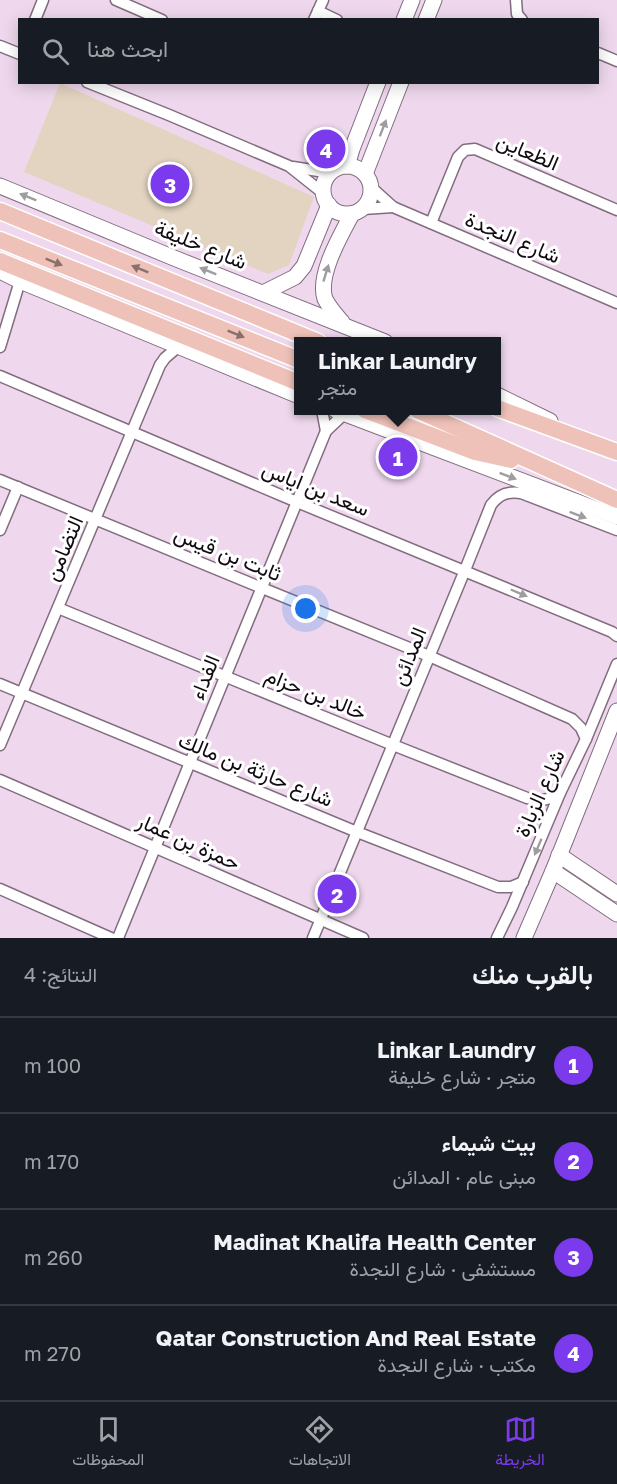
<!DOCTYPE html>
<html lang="ar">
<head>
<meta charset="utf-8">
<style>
	:root { --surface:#171b24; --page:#20242c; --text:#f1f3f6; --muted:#9ea1a6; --line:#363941; --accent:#7c3aed }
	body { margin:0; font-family:"Golos Text",Vazirmatn,sans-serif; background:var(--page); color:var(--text); direction:rtl }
	.you { position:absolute; left:306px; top:609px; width:21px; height:21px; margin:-15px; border:4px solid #fff; border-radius:50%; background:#1a73e8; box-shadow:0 0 0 9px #1a73e833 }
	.badge { display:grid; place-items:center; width:39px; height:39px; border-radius:50%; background:var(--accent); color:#fff; font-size:20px; font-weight:700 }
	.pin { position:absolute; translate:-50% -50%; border:3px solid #fff; box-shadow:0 2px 6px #0006 }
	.popup { position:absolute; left:294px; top:337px; width:207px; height:78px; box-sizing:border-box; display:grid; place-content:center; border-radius:0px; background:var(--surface); filter:drop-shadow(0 2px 4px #0005); font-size:20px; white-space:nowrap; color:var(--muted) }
	.popup b { font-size:22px; color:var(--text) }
	.popup::after { content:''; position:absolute; left:50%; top:100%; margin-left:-12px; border:12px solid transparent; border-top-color:var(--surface) }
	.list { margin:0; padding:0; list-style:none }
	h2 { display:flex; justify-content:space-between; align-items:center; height:78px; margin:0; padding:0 24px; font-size:26px }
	h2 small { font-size:20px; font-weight:400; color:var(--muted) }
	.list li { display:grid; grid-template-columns:39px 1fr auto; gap:18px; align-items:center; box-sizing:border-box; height:96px; padding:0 24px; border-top:2px solid var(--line) }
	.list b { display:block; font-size:22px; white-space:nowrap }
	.list p { margin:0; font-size:20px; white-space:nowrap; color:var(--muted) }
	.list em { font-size:20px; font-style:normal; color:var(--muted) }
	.icon { flex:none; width:33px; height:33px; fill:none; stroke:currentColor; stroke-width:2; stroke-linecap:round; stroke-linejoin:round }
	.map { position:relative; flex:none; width:617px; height:938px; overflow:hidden; direction:ltr }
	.search { position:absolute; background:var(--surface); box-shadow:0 3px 15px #0003; left:18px; right:18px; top:18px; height:66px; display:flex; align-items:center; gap:15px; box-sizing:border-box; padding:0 21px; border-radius:0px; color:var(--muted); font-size:22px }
	.sheet { height:462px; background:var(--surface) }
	nav { display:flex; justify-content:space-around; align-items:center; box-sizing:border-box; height:84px; border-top:2px solid var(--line); background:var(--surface); font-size:16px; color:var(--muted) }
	nav a { display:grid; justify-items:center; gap:3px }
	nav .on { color:var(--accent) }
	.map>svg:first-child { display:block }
	.medical { fill:#e3d4c1 }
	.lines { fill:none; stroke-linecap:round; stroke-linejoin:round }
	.street-casing { stroke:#826d7f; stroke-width:13 }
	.secondary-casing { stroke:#826d7f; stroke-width:17 }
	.primary-casing { stroke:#fff; stroke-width:19 }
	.street { stroke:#fff; stroke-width:10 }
	.secondary { stroke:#fff; stroke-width:15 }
	.primary { stroke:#efc2b9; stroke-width:16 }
	.oneway { fill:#a09da0 }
	.oneway2 { fill:#8b6f6d }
	.labels { text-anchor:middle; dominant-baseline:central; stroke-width:6; stroke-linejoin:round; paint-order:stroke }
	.street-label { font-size:21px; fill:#110a11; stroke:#fff }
</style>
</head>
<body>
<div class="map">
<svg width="617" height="938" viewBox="0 0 617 938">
	<rect width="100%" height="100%" fill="#efd8ed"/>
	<polygon class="medical" points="60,83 314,197 289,265 268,274 24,172"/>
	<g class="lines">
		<g class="street-casing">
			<g id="street">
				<polyline points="116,0 162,20"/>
				<polyline points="516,0 517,14 522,20"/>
				<polyline points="318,11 337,20"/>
				<polyline points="35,20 43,0"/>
				<polyline points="314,20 323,0"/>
				<polyline points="0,46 20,54"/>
				<polyline points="598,53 617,61"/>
				<polyline points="87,82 169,115 289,166 323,193"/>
				<polyline points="293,167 331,173"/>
				<polyline points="372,188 393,207 617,303"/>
				<polyline points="363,209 393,207"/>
				<polyline points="431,223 458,157 465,150 475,149 617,210"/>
				<polyline points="0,347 20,281"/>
				<polyline points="0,376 297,502 612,632 617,636"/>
				<polyline points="322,410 326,431"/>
				<polyline points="0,480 262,588 429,656 572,719 581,728 586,739"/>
				<polyline points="0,530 18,487"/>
				<path d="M58 608 393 745 527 798C540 802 549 800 560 793"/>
				<polyline points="0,684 357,832 498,887 511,887 523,882"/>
				<polyline points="0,745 160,365 165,358 179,346"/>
				<polyline points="0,780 363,938"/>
				<polyline points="0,889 111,938"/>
				<polyline points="118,938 326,431 344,414"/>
				<path d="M313 938 465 570 491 505C499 494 508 491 521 493L617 530"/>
				<polyline points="497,938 512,907 560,793 586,739 617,664"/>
			</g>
		</g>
		<g class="secondary-casing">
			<g id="secondary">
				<polyline points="404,20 412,0"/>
				<polyline points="426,20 434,0"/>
				<circle cx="347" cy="190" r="24"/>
				<polyline points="347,166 352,149 378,82"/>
				<polyline points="365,174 401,82"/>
				<polyline points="0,186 174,258 385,342"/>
				<polyline points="0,271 20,281 299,396"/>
				<polyline points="263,293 295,277 304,266 329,205"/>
				<path d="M342 322C336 315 329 307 325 299 317 275 341 235 352 214"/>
				<polyline points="497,395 550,421"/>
				<polyline points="335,410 617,517"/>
				<polyline points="559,855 617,894"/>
				<polyline points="553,871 617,914"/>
				<polyline points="524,938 553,871 617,711"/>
			</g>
		</g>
		<g class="primary-casing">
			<g id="primary">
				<polyline points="0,211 318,342"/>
				<polyline points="0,240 299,360"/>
				<polyline points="0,261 299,383"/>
				<polyline points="497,408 617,452"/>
				<polyline points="365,410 475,452 511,460"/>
				<polyline points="417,410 617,500"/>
			</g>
		</g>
		<use href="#street" class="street"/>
		<use href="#secondary" class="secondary"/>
		<use href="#primary" class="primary"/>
	</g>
	<defs><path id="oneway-solid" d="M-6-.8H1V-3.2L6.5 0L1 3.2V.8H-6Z" transform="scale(1.5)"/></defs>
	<g class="oneway">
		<use href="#oneway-solid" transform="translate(383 128) rotate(-69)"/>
		<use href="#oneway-solid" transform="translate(28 197) rotate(-158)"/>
		<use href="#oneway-solid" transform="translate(208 271) rotate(-158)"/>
		<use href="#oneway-solid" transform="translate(326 273) rotate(-73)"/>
		<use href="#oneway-solid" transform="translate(508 476) rotate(21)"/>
		<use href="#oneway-solid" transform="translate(578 515) rotate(21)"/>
		<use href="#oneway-solid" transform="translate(519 593) rotate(23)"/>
		<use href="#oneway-solid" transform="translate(538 847) rotate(113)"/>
	</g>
	<g class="oneway2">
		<use href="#oneway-solid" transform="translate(54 262) rotate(22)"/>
		<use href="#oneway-solid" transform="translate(140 269) rotate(-158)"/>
		<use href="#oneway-solid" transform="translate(236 334) rotate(22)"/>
	</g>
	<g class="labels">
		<g class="street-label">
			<text transform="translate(528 151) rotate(23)">الظعاين</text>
			<text transform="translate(513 237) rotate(23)">شارع النجدة</text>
			<text transform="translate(201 244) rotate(22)">شارع خليفة</text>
			<text transform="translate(316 488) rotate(22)">سعد بن اياس</text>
			<text transform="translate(63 548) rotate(-67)">التضامن</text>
			<text transform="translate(228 553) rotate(22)">ثابت بن قيس</text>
			<text transform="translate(408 656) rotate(-68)">المدائن</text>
			<text transform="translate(204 677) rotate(-68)">الفداء</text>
			<text transform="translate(316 693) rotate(22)">خالد بن حزام</text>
			<text transform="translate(256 769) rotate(22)">شارع حارثة بن مالك</text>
			<text transform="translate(539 793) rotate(-66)">شارع الزبارة</text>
			<text transform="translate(189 841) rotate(24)">حمزة بن عمار</text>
		</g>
	</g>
</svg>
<div class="you"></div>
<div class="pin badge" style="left:398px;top:457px">1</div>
<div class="popup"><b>Linkar Laundry</b>متجر</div>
<div class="pin badge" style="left:337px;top:894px">2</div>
<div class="pin badge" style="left:170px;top:184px">3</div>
<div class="pin badge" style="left:326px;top:149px">4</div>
<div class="search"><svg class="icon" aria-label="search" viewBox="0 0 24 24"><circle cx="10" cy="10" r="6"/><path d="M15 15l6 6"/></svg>ابحث هنا</div>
</div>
<section class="sheet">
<h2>بالقرب منك<small>النتائج: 4</small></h2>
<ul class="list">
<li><span class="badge">1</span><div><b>Linkar Laundry</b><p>متجر · شارع خليفة</p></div><em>100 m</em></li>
<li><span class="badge">2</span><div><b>بيت شيماء</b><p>مبنى عام · المدائن</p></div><em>170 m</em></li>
<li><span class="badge">3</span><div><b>Madinat Khalifa Health Center</b><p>مستشفى · شارع النجدة</p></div><em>260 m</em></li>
<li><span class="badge">4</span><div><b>Qatar Construction And Real Estate</b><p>مكتب · شارع النجدة</p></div><em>270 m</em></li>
</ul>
</section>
<nav>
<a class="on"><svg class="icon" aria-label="map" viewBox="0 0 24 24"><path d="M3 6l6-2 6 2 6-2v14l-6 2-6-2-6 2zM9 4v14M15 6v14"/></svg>الخريطة</a>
<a><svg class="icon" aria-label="directions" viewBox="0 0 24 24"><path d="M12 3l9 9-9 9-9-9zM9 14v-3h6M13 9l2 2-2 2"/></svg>الاتجاهات</a>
<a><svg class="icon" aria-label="saved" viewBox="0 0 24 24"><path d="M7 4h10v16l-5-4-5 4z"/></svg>المحفوظات</a>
</nav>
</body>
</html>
